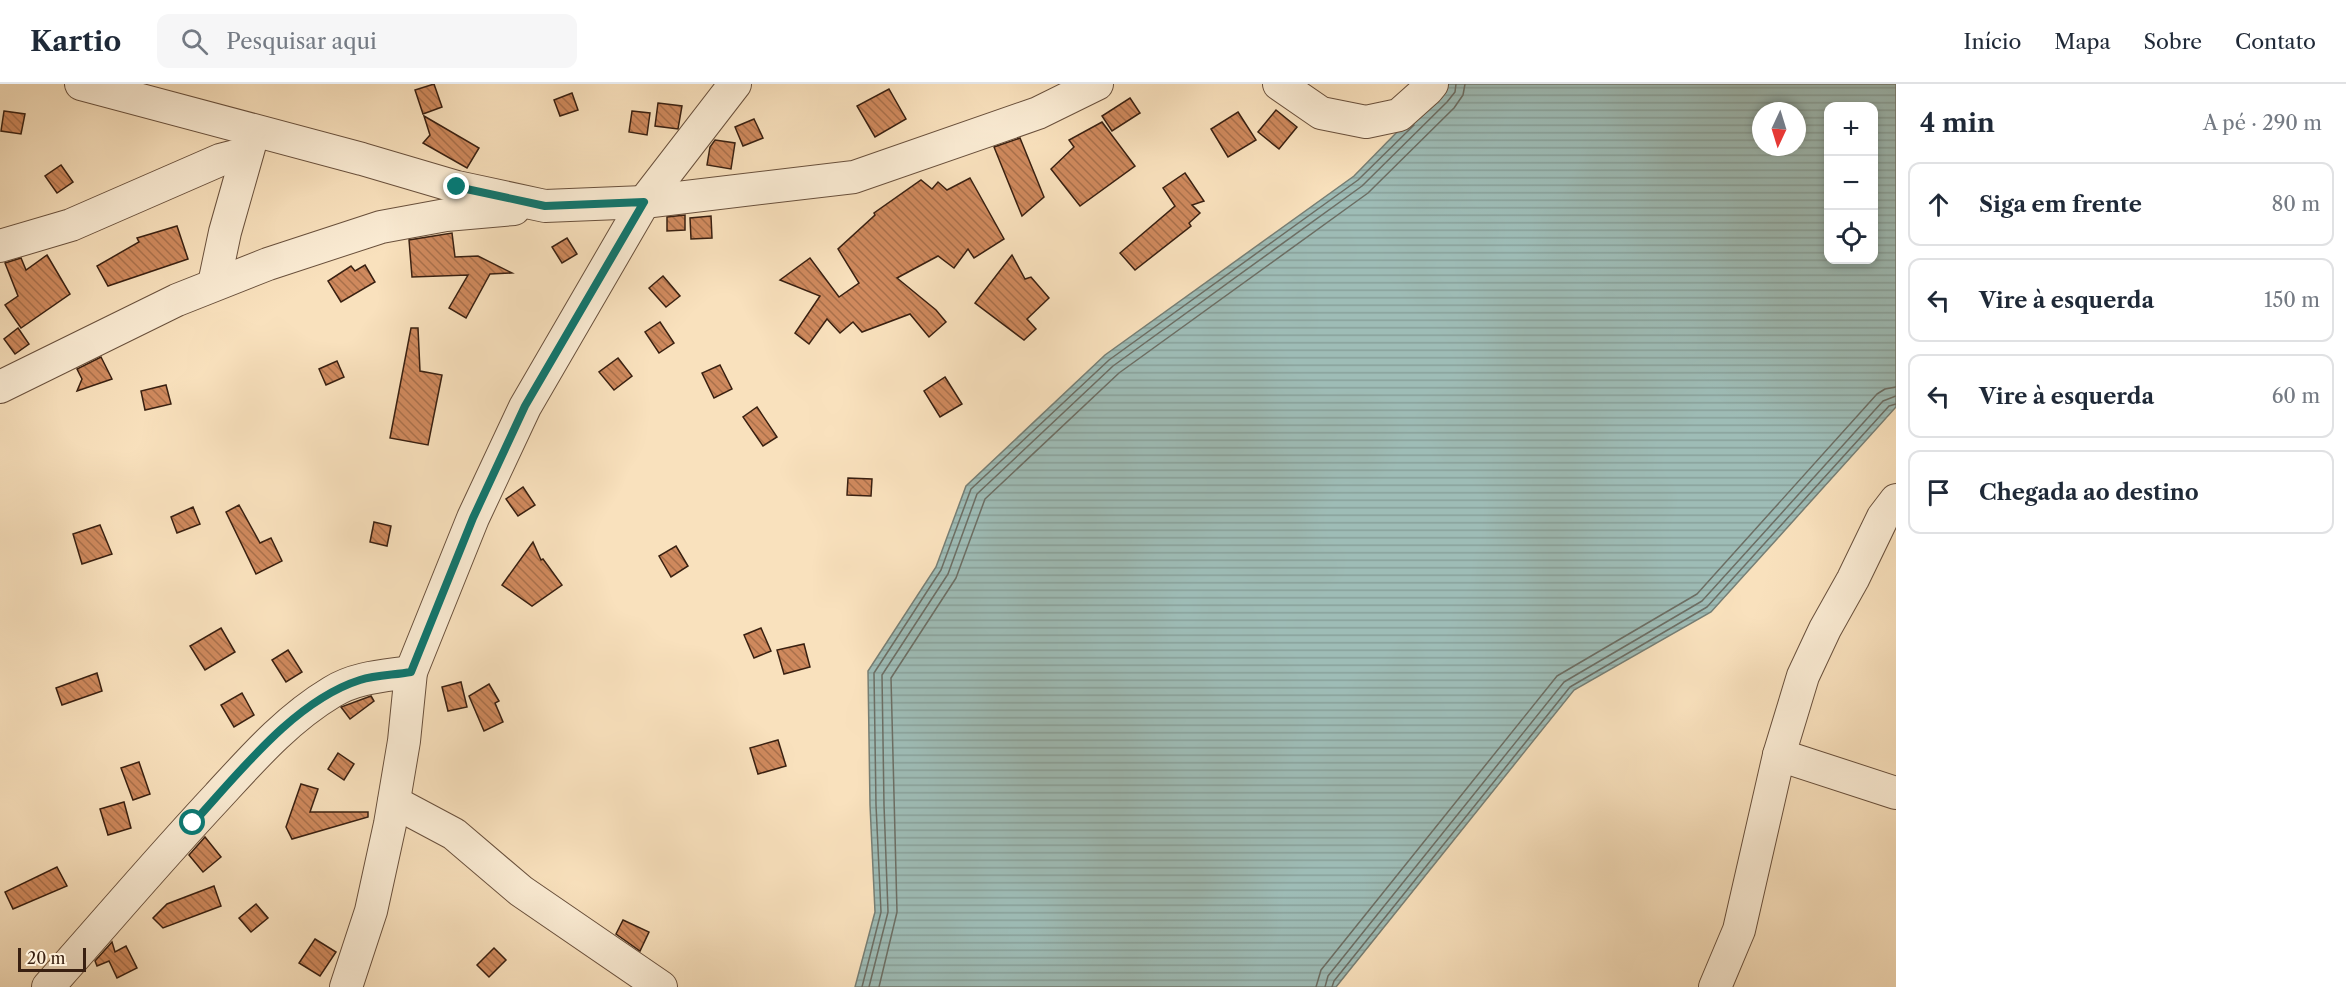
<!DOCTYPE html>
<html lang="pt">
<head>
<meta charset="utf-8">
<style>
	:root { --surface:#fff; --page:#f6f6f7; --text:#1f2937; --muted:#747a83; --line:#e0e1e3 }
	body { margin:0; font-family:"Libre Caslon Text",serif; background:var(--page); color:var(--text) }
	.controls { position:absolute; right:18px; top:18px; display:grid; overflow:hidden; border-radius:12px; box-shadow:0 3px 9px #0003 }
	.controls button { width:54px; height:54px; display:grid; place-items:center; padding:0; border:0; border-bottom:2px solid var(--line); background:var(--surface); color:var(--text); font:30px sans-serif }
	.compass { position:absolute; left:1752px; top:18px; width:54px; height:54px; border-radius:50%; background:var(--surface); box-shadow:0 3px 9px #0003; rotate:184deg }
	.scale { position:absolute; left:18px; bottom:15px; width:68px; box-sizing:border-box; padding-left:6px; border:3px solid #392011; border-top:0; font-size:16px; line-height:21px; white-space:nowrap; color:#392011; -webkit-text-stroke:4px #fbecd4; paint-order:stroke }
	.stop { position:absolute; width:18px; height:18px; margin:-14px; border:4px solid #0f766e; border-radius:50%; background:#fff }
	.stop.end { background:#0f766e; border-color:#fff; box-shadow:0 2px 6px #0008 }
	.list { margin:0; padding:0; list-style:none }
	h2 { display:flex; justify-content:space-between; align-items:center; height:78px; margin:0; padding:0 24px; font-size:26px }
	h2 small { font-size:20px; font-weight:400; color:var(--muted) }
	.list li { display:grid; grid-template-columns:39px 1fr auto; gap:18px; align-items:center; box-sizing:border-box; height:84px; margin:0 12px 12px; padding:0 12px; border:2px solid var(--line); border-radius:12px }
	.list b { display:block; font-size:22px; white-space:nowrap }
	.list em { font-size:20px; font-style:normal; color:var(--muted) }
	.icon { flex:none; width:33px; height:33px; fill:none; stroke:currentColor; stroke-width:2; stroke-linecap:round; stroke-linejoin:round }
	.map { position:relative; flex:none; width:1896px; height:903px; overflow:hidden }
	header { display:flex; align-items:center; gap:36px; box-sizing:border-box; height:84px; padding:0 30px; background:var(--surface); border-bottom:2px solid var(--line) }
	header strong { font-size:28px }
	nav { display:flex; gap:33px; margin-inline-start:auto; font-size:21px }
	.search { width:420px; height:54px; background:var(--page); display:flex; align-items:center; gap:15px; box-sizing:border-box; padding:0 21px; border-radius:12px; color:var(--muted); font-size:22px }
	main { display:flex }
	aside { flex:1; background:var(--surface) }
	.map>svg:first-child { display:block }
	.water { fill:url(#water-rules); stroke:#767e74; stroke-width:1.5; fill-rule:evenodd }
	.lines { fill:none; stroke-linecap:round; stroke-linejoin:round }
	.shore { stroke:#6c6e64; stroke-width:1.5 }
	.building { fill:url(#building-back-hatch); stroke:#392011; stroke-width:1.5 }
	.minor-casing { stroke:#69503c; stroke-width:34 }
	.minor { stroke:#fbecd4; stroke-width:32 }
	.route { stroke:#0f766e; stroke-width:8 }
</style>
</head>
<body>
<header>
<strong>Kartio</strong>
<div class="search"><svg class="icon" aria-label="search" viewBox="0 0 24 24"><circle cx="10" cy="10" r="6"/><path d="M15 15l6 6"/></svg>Pesquisar aqui</div>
<nav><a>Início</a><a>Mapa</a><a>Sobre</a><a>Contato</a></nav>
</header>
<main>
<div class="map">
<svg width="1896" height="903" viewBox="0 0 1896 903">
	<defs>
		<pattern id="water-rules" width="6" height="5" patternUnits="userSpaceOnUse" patternTransform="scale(1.5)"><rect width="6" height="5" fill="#9ebcb6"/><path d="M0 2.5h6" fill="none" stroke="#89a19b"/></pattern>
		<pattern id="building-back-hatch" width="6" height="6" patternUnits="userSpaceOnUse" patternTransform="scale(1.5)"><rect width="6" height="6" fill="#cf895d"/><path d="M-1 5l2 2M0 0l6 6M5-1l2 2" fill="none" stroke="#a9704b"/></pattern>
	</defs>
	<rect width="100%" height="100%" fill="#f9e1bd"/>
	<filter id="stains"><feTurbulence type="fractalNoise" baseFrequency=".00333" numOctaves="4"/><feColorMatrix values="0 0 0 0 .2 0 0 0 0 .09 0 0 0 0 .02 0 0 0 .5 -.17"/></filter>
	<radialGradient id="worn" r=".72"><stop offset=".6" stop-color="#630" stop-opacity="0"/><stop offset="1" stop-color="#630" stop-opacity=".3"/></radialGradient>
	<path class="water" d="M1444 0H1896V323L1711 528 1574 606 1336 903H855L875 828 870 721 868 587 936 483 966 402 1105 271 1354 92ZM1828 22H1874V176H1828ZM1761 27H1797V63H1761Z"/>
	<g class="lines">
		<g class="shore">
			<polyline points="862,903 881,828 876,721 874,589 941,486 971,405 1109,276 1358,96 1414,41"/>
			<polyline points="869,903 888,828 884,721 882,591 948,490 977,410 1113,282 1362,102 1447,18 1455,8 1456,0"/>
			<polyline points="879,903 897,828 891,594 956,494 985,415 1119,289 1368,109 1454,24 1463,11 1465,0"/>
			<polyline points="1316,903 1321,886 1557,592 1697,510 1877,310 1885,305 1896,303"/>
			<polyline points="1325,903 1328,892 1564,598 1702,517 1883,317 1896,312"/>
			<polyline points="1332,903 1334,897 1570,603 1707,523 1889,322 1896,320"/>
		</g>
	</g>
	<g class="building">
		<polygon points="434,0 442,23 423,30 415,6"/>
		<polygon points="889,5 906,35 875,53 857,22"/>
		<polygon points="572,9 578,26 560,32 554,16"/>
		<polygon points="1130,14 1140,29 1112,47 1102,32"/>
		<polygon points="658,19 682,22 678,45 655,42"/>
		<polygon points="1276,26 1297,43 1279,65 1258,48"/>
		<polygon points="4,27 25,30 21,50 1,47"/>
		<polygon points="632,27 650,29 647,51 629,48"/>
		<polygon points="1238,28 1256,56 1228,73 1211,45"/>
		<polygon points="424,32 479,64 467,84 423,59 430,51"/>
		<polygon points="754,35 763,54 743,62 735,43"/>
		<polygon points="1102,38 1135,82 1080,122 1051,85 1074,63 1069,56"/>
		<polygon points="1020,54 1044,113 1022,132 994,63"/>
		<polygon points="715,56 735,59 731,85 707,81 710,63"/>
		<polygon points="61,81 73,98 57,109 45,92"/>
		<polygon points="1185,89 1204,117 1192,121 1200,129 1189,139 1191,142 1135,186 1120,169 1175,122 1163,104"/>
		<polygon points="970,94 1004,155 974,174 968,165 954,184 938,172 897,194 936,226 946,238 929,253 910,230 862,248 853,238 840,249 827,235 809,260 795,249 820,212 780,196 810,174 839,213 859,199 838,165 875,131 874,129 921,96 932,105 938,98 947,106"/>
		<polygon points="685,131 685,146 667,147 667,133"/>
		<polygon points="711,132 712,154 691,155 690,134"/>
		<polygon points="177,142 188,175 108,202 97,182 139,158 137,154"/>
		<polygon points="452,149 455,173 478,172 512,189 490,190 466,234 449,224 468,191 412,193 409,156"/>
		<polygon points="567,154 577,170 562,179 552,163"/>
		<polygon points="47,171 70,210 21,244 5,221 18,212 5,179 21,174 26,186"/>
		<polygon points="1012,171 1025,195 1031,193 1049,214 1027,235 1036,245 1024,256 975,219"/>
		<polygon points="365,181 375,198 341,218 328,197 351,182 355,187"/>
		<polygon points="663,192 680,212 666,223 649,204"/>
		<polygon points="660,238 674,259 659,269 645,248"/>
		<polygon points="18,244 29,260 15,270 4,255"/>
		<polygon points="411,244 418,244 420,287 442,291 428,361 390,354"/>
		<polygon points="101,273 112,295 77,307 82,295 77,285"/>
		<polygon points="618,274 632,292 614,306 599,288"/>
		<polygon points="337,277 344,293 326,301 319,285"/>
		<polygon points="720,281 732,305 714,314 702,289"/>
		<polygon points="945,293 962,320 940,333 924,307"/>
		<polygon points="166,301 171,320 145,326 141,307"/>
		<polygon points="757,323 777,353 763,362 743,333"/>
		<polygon points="848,394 872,395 871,412 847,411"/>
		<polygon points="523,403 535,421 518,432 506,415"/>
		<polygon points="239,421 260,459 271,454 282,477 256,490 226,428"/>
		<polygon points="193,423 200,440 177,449 171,433"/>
		<polygon points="374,438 391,442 387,462 370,458"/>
		<polygon points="100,441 112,470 82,480 73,450"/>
		<polygon points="533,458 541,476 543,475 562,501 532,522 502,501"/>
		<polygon points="676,462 688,482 671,493 659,472"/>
		<polygon points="221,544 235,568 205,586 190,562"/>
		<polygon points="761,544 771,567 754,574 744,551"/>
		<polygon points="804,560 810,583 784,590 777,566"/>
		<polygon points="288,566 302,588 286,598 272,576"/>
		<polygon points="97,589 102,607 62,621 56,604"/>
		<polygon points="461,598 467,623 448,627 442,603"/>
		<polygon points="489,600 499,617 495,619 503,638 484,647 469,612"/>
		<polygon points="242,609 254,631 234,643 221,621"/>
		<polygon points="371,612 374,617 350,635 341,623"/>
		<polygon points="778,656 786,682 758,690 750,664"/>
		<polygon points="338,669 354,680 344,696 328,685"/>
		<polygon points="139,678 150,710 133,716 121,684"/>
		<polygon points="301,700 318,705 310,728 368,728 368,733 292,755 286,743"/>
		<polygon points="124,718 131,744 108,751 100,725"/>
		<polygon points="205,753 221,773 203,788 189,771"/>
		<polygon points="57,783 67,802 13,825 5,808"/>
		<polygon points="214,802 221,822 163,844 153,834 167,820"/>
		<polygon points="256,820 268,834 251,848 239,834"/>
		<polygon points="623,836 649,848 640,867 616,850"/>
		<polygon points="315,855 336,868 320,892 299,879"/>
		<polygon points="112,858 115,868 126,862 137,884 117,894 109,877 97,882 95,877"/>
		<polygon points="494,864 506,876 489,893 477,881"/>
	</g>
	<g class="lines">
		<g class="minor-casing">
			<g id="minor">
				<polyline points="81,0 362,75 457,103 545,122 644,118 854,93 1038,29 1097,0"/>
				<polyline points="1279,0 1321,29 1366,38 1399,31 1428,5 1432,0"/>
				<polyline points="0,162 71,141 220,76 247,69"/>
				<polyline points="214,200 225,148 252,53"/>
				<polyline points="0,303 177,216 268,180 381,143 446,131 514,125"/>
				<polyline points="1779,671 1896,709"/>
				<polyline points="394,718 454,750 521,807 661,903"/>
				<path d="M48 903C105 839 160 774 218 712 253 674 287 635 332 608 356 593 384 592 411 588"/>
				<polyline points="346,903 371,827 390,740 404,657 411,588 473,434 525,323 644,118 735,0"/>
				<polyline points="1715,903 1739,846 1779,671 1803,592 1825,545 1853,495 1883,433 1896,416"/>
			</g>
		</g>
		<use href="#minor" class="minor"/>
	</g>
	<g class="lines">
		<path class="route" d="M193 739C239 689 294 617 360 596 376 591 395 591 411 588L473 434 525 322 644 118 545 122 457 103"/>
	</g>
	<rect width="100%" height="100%" filter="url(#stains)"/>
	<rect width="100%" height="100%" fill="url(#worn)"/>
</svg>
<div class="controls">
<button>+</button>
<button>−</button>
<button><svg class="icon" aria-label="locate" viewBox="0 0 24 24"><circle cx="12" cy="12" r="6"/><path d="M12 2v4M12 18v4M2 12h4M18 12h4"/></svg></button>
</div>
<svg class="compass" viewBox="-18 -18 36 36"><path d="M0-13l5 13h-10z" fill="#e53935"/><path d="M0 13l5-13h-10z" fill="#747a83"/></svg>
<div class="scale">20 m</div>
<div class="stop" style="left:193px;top:739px"></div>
<div class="stop end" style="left:457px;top:103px"></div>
</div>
<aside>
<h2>4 min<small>A pé · 290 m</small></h2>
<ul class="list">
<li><svg class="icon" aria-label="ahead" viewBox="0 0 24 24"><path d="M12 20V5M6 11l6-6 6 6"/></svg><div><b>Siga em frente</b></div><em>80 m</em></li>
<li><svg class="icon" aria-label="left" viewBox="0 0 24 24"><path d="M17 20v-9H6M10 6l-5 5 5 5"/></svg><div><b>Vire à esquerda</b></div><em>150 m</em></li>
<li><svg class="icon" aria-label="left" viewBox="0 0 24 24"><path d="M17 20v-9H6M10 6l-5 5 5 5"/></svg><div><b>Vire à esquerda</b></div><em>60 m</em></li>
<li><svg class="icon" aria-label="arrive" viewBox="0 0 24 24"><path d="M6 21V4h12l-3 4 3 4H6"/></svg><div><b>Chegada ao destino</b></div></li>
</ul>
</aside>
</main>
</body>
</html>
